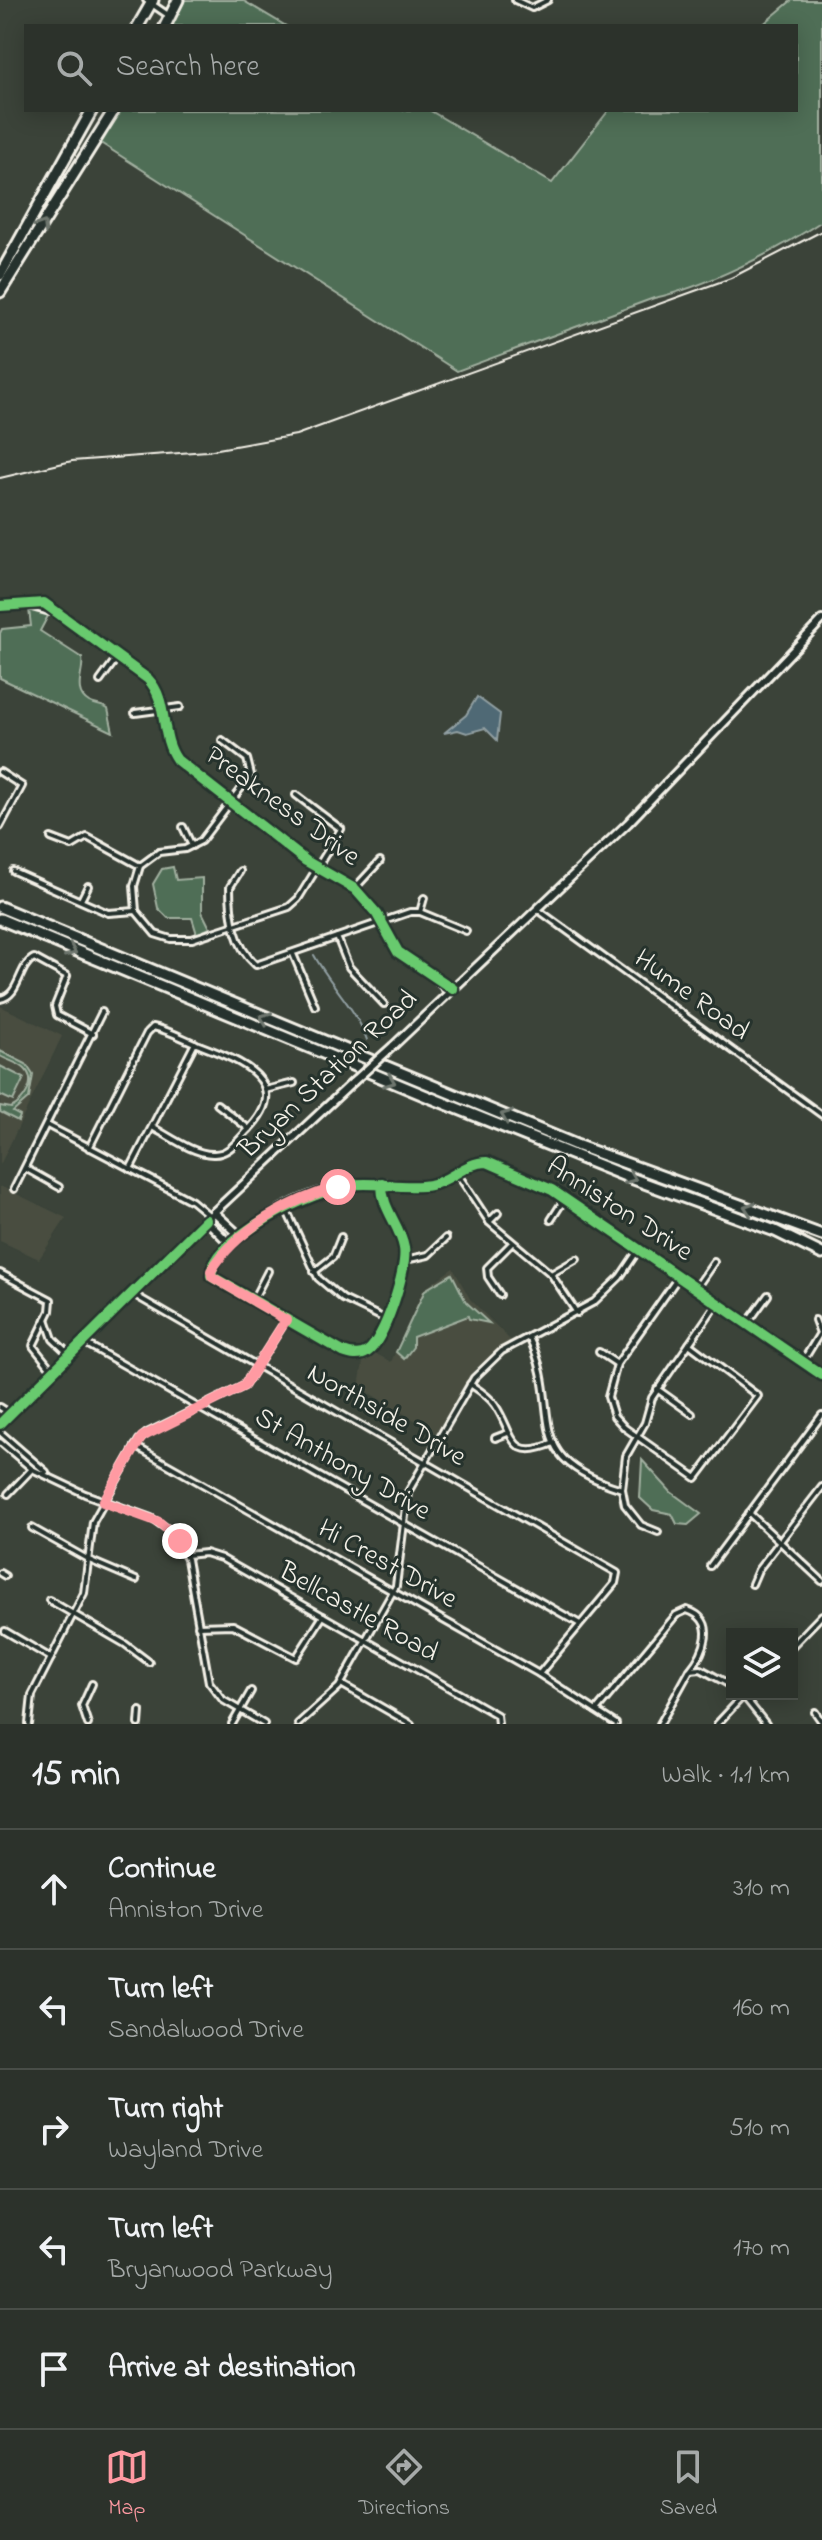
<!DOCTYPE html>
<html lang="en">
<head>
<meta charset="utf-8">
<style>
	:root { --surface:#2c322b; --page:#343a33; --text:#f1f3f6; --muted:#a6aaa9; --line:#484d47; --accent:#ff9aa2 }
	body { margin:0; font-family:"Indie Flower",sans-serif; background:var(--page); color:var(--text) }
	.controls { position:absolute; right:24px; bottom:24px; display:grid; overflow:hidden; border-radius:0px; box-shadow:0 4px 20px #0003 }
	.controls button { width:72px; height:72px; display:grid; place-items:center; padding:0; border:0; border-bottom:2px solid var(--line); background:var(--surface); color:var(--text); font:40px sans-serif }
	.stop { position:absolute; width:24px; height:24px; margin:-18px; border:6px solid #ff9aa2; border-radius:50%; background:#fff }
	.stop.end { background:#ff9aa2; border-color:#fff; box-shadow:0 2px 8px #0008 }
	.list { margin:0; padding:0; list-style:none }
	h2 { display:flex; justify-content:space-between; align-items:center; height:104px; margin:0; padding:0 32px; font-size:34px }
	h2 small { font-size:26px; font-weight:400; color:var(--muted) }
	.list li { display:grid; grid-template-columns:52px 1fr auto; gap:24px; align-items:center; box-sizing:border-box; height:120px; padding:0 32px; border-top:2px solid var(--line) }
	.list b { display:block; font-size:30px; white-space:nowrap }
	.list p { margin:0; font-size:26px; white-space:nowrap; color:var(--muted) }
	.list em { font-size:26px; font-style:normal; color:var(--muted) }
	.icon { flex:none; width:44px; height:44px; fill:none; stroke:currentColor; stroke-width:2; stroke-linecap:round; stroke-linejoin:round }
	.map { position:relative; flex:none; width:822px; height:1724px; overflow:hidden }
	.search { position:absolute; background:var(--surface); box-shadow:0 4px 20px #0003; left:24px; right:24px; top:24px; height:88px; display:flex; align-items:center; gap:20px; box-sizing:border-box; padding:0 28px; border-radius:0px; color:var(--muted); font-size:30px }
	.sheet { height:704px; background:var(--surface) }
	nav { display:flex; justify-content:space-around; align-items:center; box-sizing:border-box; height:112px; border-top:2px solid var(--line); background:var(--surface); font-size:22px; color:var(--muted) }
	nav a { display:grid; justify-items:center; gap:4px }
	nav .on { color:var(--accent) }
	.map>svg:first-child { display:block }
	.built { fill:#494e41 }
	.green { fill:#4f6e57; stroke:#a2b0a0; stroke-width:2 }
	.water { fill:#4f6974; stroke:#919fa2; stroke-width:2 }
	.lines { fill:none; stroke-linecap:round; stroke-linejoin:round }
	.stream { stroke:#919fa2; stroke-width:2 }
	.street-casing { stroke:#f4f1e8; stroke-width:10 }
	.secondary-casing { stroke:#f4f1e8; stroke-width:12 }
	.highway-casing { stroke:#f4f1e8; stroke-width:15 }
	.street { stroke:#26332d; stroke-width:4 }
	.secondary { stroke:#26332d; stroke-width:6 }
	.highway { stroke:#26332d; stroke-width:9 }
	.rail { stroke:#f4f1e8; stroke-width:2 }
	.secondary-bridge-casing { stroke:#f4f1e8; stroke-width:12; stroke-linecap:butt }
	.secondary-bridge { stroke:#26332d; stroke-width:6 }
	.cycleway-casing { stroke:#26332d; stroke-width:15 }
	.cycleway { stroke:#67ca6e; stroke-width:10 }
	.oneway { stroke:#6e766e }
	.route { stroke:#ff9aa2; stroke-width:10 }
	.labels { text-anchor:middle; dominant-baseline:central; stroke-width:6; stroke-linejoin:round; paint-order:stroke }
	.street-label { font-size:28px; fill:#f4f1e8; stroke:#26332d }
</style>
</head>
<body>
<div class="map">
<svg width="822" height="1724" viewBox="0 0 822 1724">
	<rect width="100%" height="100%" fill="#3b4339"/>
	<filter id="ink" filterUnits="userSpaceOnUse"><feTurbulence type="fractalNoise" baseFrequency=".0125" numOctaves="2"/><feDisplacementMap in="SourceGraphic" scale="16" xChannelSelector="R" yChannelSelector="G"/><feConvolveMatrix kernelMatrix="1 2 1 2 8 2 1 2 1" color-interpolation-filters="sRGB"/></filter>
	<g filter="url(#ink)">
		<g class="built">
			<polygon points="0,1006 62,1036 0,1165"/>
			<polygon points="0,1186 66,1218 39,1259 0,1241"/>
			<polygon points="453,1268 470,1299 511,1341 474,1370 436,1433 359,1387 364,1356 371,1351 391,1362 423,1290"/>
		</g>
		<g class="green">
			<polygon points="184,0 242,0 286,26 172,26"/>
			<path d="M792 0H822V221C779 250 704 288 654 298L457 371 99 142 120 110H429L552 183 609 110H796V26H761Z"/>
			<path d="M29 609 49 614 40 631 82 658C85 672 71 691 89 702 96 706 101 704 108 709L113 732 0 678V633L2 629 31 626Z"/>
			<polygon points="173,867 176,880 202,878 202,912 210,928 197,934 192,918 168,918 158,908 153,884 162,869"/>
			<path d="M0 1051 26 1064 33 1075 29 1098 13 1112 20 1116 18 1121 0 1112V1106L11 1108C23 1102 38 1082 25 1069 19 1063 7 1060 0 1056Z"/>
			<polygon points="0,1066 24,1078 13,1101 0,1095"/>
			<polygon points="452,1274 466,1302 489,1323 469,1319 468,1316 413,1337 413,1347 404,1359 396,1352 425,1290"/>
			<polygon points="642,1460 671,1492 701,1514 688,1525 677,1524 672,1514 653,1510 640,1498"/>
		</g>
		<polygon class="water" points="477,697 500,714 497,740 485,728 467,733 458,730 444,733 466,715"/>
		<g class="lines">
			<path class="stream" d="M314 955C330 985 356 1008 367 1040"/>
			<g class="street-casing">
				<g id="street">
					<polyline points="146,0 168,15"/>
					<polyline points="515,0 532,8 548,0"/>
					<path d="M0 606 44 603 148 679C169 701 159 735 177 760L306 861 355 889 377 914 398 952 452 989"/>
					<polyline points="28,606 50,612"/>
					<polyline points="100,681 116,659"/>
					<polyline points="135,713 180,707"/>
					<polyline points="222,740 247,759 251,775 201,841 185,849 159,852 140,866 134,886 136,911 155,934 171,939 192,939 289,907 298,899 341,829 296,795"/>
					<polyline points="0,772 22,786 0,827"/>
					<polyline points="183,827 192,846"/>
					<polyline points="51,838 72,846 87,837 140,866"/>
					<polyline points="13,871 108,913 136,911"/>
					<path d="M240 871 230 887C230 915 234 946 256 965L410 912H420L466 931"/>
					<polyline points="355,888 380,861"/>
					<polyline points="81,900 88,886"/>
					<polyline points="537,909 822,1115"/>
					<polyline points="420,912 424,898"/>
					<polyline points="337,937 349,967 384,1004"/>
					<polyline points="293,954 315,1006"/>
					<polyline points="430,974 449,993"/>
					<path d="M0 999C20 996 18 966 34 958L67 976 55 1006 57 1015 93 1034"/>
					<polyline points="265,1090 294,1083"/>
					<polyline points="217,1104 249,1129"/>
					<polyline points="47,1125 192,1201 210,1216"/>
					<path d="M89 1148 147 1033 153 1027C169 1030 184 1039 199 1045 238 1060 296 1081 248 1130 238 1140 229 1154 214 1154 194 1155 169 1136 152 1127"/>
					<polyline points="25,1168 59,1187"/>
					<polyline points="130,1169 195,1043"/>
					<polyline points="457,1173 490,1223 551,1274 577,1313"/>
					<polyline points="14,1189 102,1012"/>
					<polyline points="286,1209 318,1278 343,1299 385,1319"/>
					<polyline points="551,1220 565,1198"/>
					<polyline points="489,1222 498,1213"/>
					<path d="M231 1245 212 1269V1277L343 1352 362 1354C383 1344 409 1271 404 1248 400 1224 381 1209 382 1184"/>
					<polyline points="405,1260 428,1255 446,1238"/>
					<polyline points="314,1272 333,1257 341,1237"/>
					<polyline points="0,1273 51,1300 50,1311 33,1346 53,1371"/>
					<polyline points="551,1274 577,1259"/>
					<polyline points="679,1276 617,1364 608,1397 614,1416 625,1428 696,1478 758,1396 689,1344"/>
					<polyline points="696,1288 714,1262"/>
					<polyline points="131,1293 617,1573 615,1583 539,1674"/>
					<polyline points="500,1295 488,1277 487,1268 511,1244"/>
					<polyline points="253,1300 268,1271"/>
					<polyline points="46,1319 53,1339 70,1355"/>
					<polyline points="747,1324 768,1295"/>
					<path d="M529 1337C565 1413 516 1457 622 1489"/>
					<polyline points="83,1342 580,1624"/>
					<polyline points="599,1352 617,1364"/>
					<polyline points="803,1361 820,1333 815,1320"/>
					<path d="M470 1384C479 1390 489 1396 495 1405 515 1435 508 1462 554 1443"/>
					<polyline points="657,1389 692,1414"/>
					<polyline points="0,1407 11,1414"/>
					<polyline points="0,1432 46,1472"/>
					<polyline points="495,1438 508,1433"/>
					<polyline points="0,1442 32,1469 85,1494 151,1518 171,1531 187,1559 209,1682 223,1700 264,1724"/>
					<polyline points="135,1446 539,1674 616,1724"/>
					<polyline points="8,1494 32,1469"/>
					<polyline points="749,1513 822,1581"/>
					<polyline points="32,1528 89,1560 136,1580"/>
					<polyline points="658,1532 641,1525 625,1505 622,1489 626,1456 645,1423 652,1398 717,1303"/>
					<polyline points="186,1555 205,1553 221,1558 497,1715 498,1724"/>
					<polyline points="710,1566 822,1415"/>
					<polyline points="0,1573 5,1576"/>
					<polyline points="752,1584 758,1570 822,1487"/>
					<polyline points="49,1600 125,1644 149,1662"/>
					<polyline points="198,1626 233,1625 296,1658 323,1616"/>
					<polyline points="5,1631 51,1658"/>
					<polyline points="792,1646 822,1615"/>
					<polyline points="341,1684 411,1724"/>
					<polyline points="742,1694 766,1724"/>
					<path d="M596 1711 676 1615 687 1610C719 1620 704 1653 690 1670"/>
					<polyline points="815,1712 822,1722"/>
					<polyline points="29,1724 32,1695 84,1593 93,1522 139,1440 147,1433 244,1386 286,1320"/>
					<polyline points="88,1724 82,1706 92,1684"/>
					<polyline points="139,1724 140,1711"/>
					<polyline points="232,1724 251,1691"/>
					<polyline points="298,1724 339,1687 396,1586 408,1492 474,1378 502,1351 594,1302 620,1277 639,1249"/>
					<polyline points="660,1724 690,1670 701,1669 732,1686"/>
					<polyline points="717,1724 745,1694"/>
				</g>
			</g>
			<g class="secondary-casing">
				<g id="secondary">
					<polyline points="393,1046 628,823 822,620"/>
					<polyline points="214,1212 240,1236"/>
					<path d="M206 1220 231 1245C266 1212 320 1184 369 1183 390 1182 410 1189 430 1185 451 1181 466 1162 487 1162L552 1190 822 1375"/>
					<polyline points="0,1424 214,1212 353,1082"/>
				</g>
			</g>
			<g class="highway-casing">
				<g id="highway">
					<polyline points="138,26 153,0"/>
					<polyline points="165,26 178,0"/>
					<polyline points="0,275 92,110"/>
					<polyline points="0,292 114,110"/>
					<polyline points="0,907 576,1145 822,1235"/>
					<polyline points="0,919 424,1095 628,1177 775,1231 822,1254"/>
				</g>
			</g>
			<use href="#street" class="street"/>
			<use href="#secondary" class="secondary"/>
			<use href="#highway" class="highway"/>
			<polyline class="rail" points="0,478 72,461 207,451 296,435 731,278 822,231"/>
			<g class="secondary-bridge-casing">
				<polyline id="secondary-bridge" points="353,1082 393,1046"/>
			</g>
			<use href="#secondary-bridge" class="secondary-bridge"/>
			<g class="cycleway-casing">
				<g id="cycleway">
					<path d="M0 606 44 603 148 679C169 701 159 735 177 760L306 861 355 889 377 914 398 952 453 989"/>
					<path d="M382 1183C381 1209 400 1224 404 1248 408 1268 384 1341 367 1352 359 1357 351 1355 343 1352L211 1276C213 1236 316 1190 350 1185 377 1181 404 1190 430 1185 451 1181 465 1162 487 1162L552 1190 822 1375"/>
					<polyline points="0,1424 206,1220"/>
				</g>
			</g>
			<use href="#cycleway" class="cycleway"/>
		</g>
		<defs><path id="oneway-chevron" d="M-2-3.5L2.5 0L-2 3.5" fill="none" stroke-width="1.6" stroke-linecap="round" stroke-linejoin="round" transform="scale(2)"/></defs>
		<g class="oneway">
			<use href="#oneway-chevron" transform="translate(42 226) rotate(-57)"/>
			<use href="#oneway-chevron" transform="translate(71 951) rotate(23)"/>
			<use href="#oneway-chevron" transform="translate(265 1018) rotate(-158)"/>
			<use href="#oneway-chevron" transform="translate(390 1081) rotate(22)"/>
			<use href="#oneway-chevron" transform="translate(506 1116) rotate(-158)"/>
			<use href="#oneway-chevron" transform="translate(631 1178) rotate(21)"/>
			<use href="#oneway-chevron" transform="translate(749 1208) rotate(-161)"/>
		</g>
	</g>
	<g class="lines" filter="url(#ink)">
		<path class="route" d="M180 1541 159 1522 103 1502 142 1437 244 1386 286 1320 212 1277 211 1271C237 1229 291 1199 338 1187"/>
	</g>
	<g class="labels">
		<g class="street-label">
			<text transform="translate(282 807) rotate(36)">Preakness Drive</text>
			<text transform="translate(691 996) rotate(36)">Hume Road</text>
			<text transform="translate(329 1075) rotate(-43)">Bryan Station Road</text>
			<text transform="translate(619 1210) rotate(33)">Anniston Drive</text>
			<text transform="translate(386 1416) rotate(30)">Northside Drive</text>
			<text transform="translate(342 1465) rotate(30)">St Anthony Drive</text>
			<text transform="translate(387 1565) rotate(29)">Hi Crest Drive</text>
			<text transform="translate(358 1613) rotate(29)">Bellcastle Road</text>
		</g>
	</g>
</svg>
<div class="controls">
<button><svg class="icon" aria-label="layers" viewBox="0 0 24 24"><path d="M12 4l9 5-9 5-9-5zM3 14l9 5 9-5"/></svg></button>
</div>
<div class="stop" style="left:338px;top:1187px"></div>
<div class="stop end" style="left:180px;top:1541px"></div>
<div class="search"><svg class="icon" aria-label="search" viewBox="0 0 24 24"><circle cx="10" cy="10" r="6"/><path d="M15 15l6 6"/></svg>Search here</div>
</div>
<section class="sheet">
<h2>15 min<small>Walk · 1.1 km</small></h2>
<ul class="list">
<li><svg class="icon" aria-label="ahead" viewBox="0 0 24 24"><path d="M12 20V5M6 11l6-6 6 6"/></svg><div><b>Continue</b><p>Anniston Drive</p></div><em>310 m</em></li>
<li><svg class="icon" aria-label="left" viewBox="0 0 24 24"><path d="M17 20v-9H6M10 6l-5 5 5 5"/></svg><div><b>Turn left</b><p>Sandalwood Drive</p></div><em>160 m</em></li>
<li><svg class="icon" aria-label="right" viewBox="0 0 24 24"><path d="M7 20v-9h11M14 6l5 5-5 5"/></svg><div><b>Turn right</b><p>Wayland Drive</p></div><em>510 m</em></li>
<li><svg class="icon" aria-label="left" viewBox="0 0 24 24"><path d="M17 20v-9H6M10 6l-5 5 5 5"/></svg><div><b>Turn left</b><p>Bryanwood Parkway</p></div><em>170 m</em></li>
<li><svg class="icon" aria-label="arrive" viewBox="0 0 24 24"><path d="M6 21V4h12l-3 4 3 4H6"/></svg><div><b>Arrive at destination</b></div></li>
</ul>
</section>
<nav>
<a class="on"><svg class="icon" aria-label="map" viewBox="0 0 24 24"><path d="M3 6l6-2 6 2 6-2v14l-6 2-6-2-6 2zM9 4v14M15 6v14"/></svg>Map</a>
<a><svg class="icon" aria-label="directions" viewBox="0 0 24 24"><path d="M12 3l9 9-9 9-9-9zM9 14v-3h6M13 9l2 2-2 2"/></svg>Directions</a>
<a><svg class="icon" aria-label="saved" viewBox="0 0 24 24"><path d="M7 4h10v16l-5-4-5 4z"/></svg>Saved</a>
</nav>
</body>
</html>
